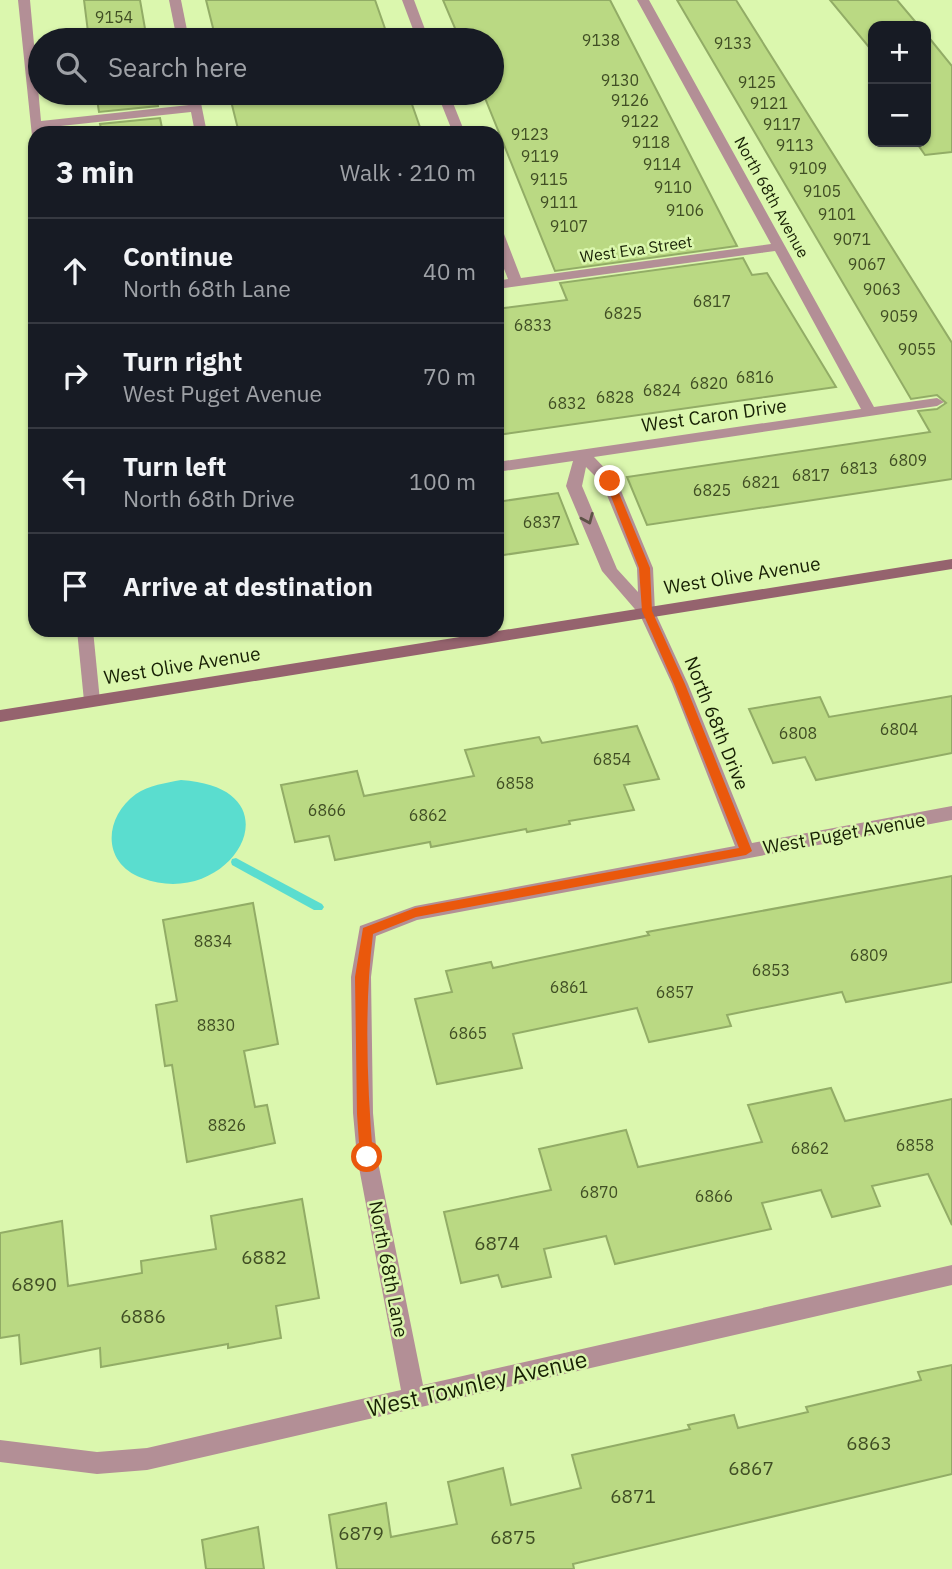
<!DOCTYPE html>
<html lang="en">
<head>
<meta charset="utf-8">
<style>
	:root { --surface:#171b24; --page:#242831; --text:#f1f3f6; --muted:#9ea1a6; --line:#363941 }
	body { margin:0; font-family:"IBM Plex Sans",sans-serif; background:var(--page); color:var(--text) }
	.controls { position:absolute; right:21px; top:21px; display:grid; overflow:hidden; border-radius:14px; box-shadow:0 2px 5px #0004 }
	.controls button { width:63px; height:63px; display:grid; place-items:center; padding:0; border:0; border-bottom:2px solid var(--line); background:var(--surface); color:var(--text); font:35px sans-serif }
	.stop { position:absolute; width:21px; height:21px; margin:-16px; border:5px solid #ea580c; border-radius:50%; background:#fff }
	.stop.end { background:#ea580c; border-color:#fff; box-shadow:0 2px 7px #0008 }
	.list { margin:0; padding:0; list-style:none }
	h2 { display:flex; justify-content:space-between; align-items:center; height:91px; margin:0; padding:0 28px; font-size:30px }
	h2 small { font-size:23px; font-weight:400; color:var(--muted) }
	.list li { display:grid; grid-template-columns:46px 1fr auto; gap:21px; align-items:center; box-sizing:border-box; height:105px; padding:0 28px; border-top:2px solid var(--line) }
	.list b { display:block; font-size:26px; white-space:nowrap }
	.list p { margin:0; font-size:23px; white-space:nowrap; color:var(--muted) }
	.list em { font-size:23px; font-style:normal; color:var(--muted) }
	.icon { flex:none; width:38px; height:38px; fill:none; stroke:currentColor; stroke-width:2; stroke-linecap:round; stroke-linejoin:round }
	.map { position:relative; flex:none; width:952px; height:1569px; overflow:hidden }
	.search { position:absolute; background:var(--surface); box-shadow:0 2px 5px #0004; left:28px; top:28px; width:476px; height:77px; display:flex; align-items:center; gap:18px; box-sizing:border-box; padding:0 24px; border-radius:38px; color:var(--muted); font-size:26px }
	.panel { position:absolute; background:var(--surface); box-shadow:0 2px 5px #0004; left:28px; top:126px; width:476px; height:511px; border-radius:21px }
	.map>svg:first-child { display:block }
	.water { fill:#5addcf }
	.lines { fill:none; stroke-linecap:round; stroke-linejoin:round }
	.stream { fill:#5addcf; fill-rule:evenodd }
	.building { fill:#bad983; stroke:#92ac66; stroke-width:2 }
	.street { fill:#b38f96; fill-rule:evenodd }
	.secondary { fill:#95636e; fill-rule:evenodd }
	.oneway { stroke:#5d5246 }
	.route { fill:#ea580c }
	.labels { text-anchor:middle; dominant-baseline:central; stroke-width:5; stroke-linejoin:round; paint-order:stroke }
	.number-label { font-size:16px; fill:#404e24 }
	.far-street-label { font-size:16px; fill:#172004; stroke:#dbf7ae }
	.street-label { font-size:19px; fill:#172004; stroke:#dbf7ae }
	.near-number-label { font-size:19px; fill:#404e24 }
	.near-street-label { font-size:23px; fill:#172004; stroke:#dbf7ae }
</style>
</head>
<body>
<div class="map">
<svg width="952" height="1569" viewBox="0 0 952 1569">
	<rect width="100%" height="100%" fill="#dbf7ae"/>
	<path class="water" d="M181 780C303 788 231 912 142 878 101 863 104 817 136 794 149 785 166 783 181 780Z"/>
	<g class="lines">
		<polygon class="stream" points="236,858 322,904 324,907 322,910 314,910 232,865 231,862 232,859"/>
	</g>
	<g class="building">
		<polygon points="84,0 140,0 147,40 89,40"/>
		<polygon points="206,0 375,0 389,40 216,40"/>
		<polygon points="443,0 610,0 737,246 555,271 483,93 492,93 492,40 460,40"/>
		<polygon points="677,0 736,0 952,343 952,479 647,525 627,477 930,432 918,411 937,409 946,403 937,395 911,399"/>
		<polygon points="830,0 897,0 919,26 873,26 873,52"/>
		<polygon points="926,34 952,66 952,152 925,155 916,142 926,142"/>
		<polygon points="96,93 156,93 158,106 99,112"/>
		<polygon points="229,93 408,93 422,133 239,133"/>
		<polygon points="160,118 163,133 102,133 100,124"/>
		<polygon points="743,258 752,275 767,273 836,387 497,435 497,309 567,300 560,283"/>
		<polygon points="558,493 578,544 497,556 497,502"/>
		<polygon points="952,696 952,753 816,780 805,757 773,763 749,709 820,697 829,717"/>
		<polygon points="637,726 659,779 624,785 634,810 569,821 570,824 527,832 526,829 431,847 430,842 335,860 329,836 295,842 281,785 357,771 364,796 474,776 465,750 539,737 542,743"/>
		<polygon points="952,876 952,982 846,1002 842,992 727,1015 731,1026 649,1042 637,1008 513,1034 522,1068 437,1084 415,999 452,992 446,971 491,962 493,968 649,935 647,932"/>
		<polygon points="253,903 278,1044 244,1051 255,1107 267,1105 275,1143 187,1162 172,1065 165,1066 156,1005 177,1001 163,920"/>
		<polygon points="831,1088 845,1121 952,1099 952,1225 928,1174 872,1186 880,1206 832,1217 821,1190 762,1203 771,1229 615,1264 606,1236 544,1249 551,1277 502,1287 498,1275 461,1283 444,1212 551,1190 539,1149 626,1130 638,1167 762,1142 748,1105"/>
		<polygon points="302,1199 319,1298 276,1306 281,1338 228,1348 228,1344 101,1367 100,1348 21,1364 19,1335 0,1338 0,1233 62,1221 68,1286 142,1273 141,1261 216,1249 211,1216"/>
		<polygon points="952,1365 952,1474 573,1564 574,1569 337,1569 329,1515 386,1503 391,1537 457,1524 448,1482 503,1468 511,1505 581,1488 572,1455 690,1429 688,1425 734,1415 738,1428 808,1412 806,1407 921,1380 918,1372"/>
		<polygon points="258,1527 264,1569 206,1569 202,1540"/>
	</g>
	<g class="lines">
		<g class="street">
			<polygon points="18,0 30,0 41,121 189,105 187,93 199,93 207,133 195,133 191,112 42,128 42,133 32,136"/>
			<polygon points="169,0 181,0 189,40 177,40"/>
			<polygon points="402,0 414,0 429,40 417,40"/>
			<path d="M637 0H649L874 407 937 398 944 402 937 406 594 457 617 481 653 568 655 612 688 684 752 843 952 806V820L417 920 376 936 371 977 373 1113 377 1157 423 1385 952 1265V1285L147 1470 97 1474 0 1462V1440L97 1452 147 1448 401 1390 357 1157 353 1113 351 977 360 926 415 906 735 846 672 684 640 615 602 571 566 486 573 461 497 472V462L861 409 775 251 497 289V281L508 279 497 251V230L504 234 521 278 771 244ZM586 467 602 483 637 568 638 592 617 569 582 486Z"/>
			<polygon points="437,93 449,93 465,133 453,133"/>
			<polygon points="77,630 93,630 100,701 92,707 84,701"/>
		</g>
		<polygon class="secondary" points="952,559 952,569 0,722 0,710"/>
	</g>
	<defs><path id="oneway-chevron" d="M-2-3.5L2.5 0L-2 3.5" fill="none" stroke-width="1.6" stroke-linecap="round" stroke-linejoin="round" transform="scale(1.75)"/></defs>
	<use class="oneway" href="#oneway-chevron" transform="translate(588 519) rotate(67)"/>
	<path class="route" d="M606 479 614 481 650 568 652 611 685 684 752 851 746 855 416 917 373 934C364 1007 367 1083 373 1157L367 1162 360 1157 357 1114 355 977 363 928 415 908 739 848 674 684 642 611 639 568 605 481Z"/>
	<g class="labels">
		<g class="number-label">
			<text x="114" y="17">9154</text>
			<text x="601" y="40">9138</text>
			<text x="733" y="43">9133</text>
			<text x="620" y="80">9130</text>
			<text x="757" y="82">9125</text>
			<text x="630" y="100">9126</text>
			<text x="769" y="103">9121</text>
			<text x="640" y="121">9122</text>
			<text x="782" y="124">9117</text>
			<text x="530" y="134">9123</text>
			<text x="651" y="142">9118</text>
			<text x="795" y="145">9113</text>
			<text x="540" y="156">9119</text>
			<text x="662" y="164">9114</text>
			<text x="808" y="168">9109</text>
			<text x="549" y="179">9115</text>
			<text x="673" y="187">9110</text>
			<text x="822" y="191">9105</text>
			<text x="559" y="202">9111</text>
			<text x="685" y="210">9106</text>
			<text x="837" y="214">9101</text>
			<text x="569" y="226">9107</text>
			<text x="852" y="239">9071</text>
			<text x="867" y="264">9067</text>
			<text x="882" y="289">9063</text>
			<text x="712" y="301">6817</text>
			<text x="623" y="313">6825</text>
			<text x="899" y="316">9059</text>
			<text x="533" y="325">6833</text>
			<text x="917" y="349">9055</text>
			<text x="755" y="377">6816</text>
			<text x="709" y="383">6820</text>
			<text x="662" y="390">6824</text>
			<text x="615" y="397">6828</text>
			<text x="567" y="403">6832</text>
			<text x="908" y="460">6809</text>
			<text x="859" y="468">6813</text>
			<text x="811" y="475">6817</text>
			<text x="761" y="482">6821</text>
			<text x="712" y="490">6825</text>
			<text x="542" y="522">6837</text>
			<text x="899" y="729">6804</text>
			<text x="798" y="733">6808</text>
			<text x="612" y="759">6854</text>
			<text x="515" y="783">6858</text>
			<text x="327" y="810">6866</text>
			<text x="428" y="815">6862</text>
			<text x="213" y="941">8834</text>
			<text x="869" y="955">6809</text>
			<text x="771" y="970">6853</text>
			<text x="569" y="987">6861</text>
			<text x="675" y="992">6857</text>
			<text x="216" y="1025">8830</text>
			<text x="468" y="1033">6865</text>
			<text x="227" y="1125">8826</text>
			<text x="915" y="1145">6858</text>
			<text x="810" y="1148">6862</text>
			<text x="599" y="1192">6870</text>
			<text x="714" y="1196">6866</text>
		</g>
		<g class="far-street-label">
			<text transform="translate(772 197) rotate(61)">North 68th Avenue</text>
			<text transform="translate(636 249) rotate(-8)">West Eva Street</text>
		</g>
		<g class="street-label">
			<text transform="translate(714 415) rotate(-8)">West Caron Drive</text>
			<text transform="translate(742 575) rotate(-9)">West Olive Avenue</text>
			<text transform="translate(182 665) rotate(-9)">West Olive Avenue</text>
			<text transform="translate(717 723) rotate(68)">North 68th Drive</text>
			<text transform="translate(844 833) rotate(-10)">West Puget Avenue</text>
			<text transform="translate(389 1269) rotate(79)">North 68th Lane</text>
		</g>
		<g class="near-number-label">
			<text x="497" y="1243">6874</text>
			<text x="264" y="1257">6882</text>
			<text x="34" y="1284">6890</text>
			<text x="143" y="1316">6886</text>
			<text x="869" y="1443">6863</text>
			<text x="751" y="1468">6867</text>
			<text x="633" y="1496">6871</text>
			<text x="361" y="1533">6879</text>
			<text x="513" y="1537">6875</text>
		</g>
		<g class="near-street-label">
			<text transform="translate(477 1383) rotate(-13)">West Townley Avenue</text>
		</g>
	</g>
</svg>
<div class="controls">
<button>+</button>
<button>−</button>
</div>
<div class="stop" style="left:367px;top:1157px"></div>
<div class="stop end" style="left:610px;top:481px"></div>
<div class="search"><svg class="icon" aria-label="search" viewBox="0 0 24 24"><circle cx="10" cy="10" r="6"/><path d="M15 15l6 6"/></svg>Search here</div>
<section class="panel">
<h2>3 min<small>Walk · 210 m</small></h2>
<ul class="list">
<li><svg class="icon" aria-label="ahead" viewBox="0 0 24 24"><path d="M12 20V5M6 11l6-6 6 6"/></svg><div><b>Continue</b><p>North 68th Lane</p></div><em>40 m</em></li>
<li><svg class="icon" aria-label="right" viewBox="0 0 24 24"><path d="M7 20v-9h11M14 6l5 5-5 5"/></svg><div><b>Turn right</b><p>West Puget Avenue</p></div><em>70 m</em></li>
<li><svg class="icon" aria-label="left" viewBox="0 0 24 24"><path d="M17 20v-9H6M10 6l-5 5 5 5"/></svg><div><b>Turn left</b><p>North 68th Drive</p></div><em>100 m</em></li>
<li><svg class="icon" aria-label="arrive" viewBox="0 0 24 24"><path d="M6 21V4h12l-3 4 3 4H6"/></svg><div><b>Arrive at destination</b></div></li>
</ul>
</section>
</div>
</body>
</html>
